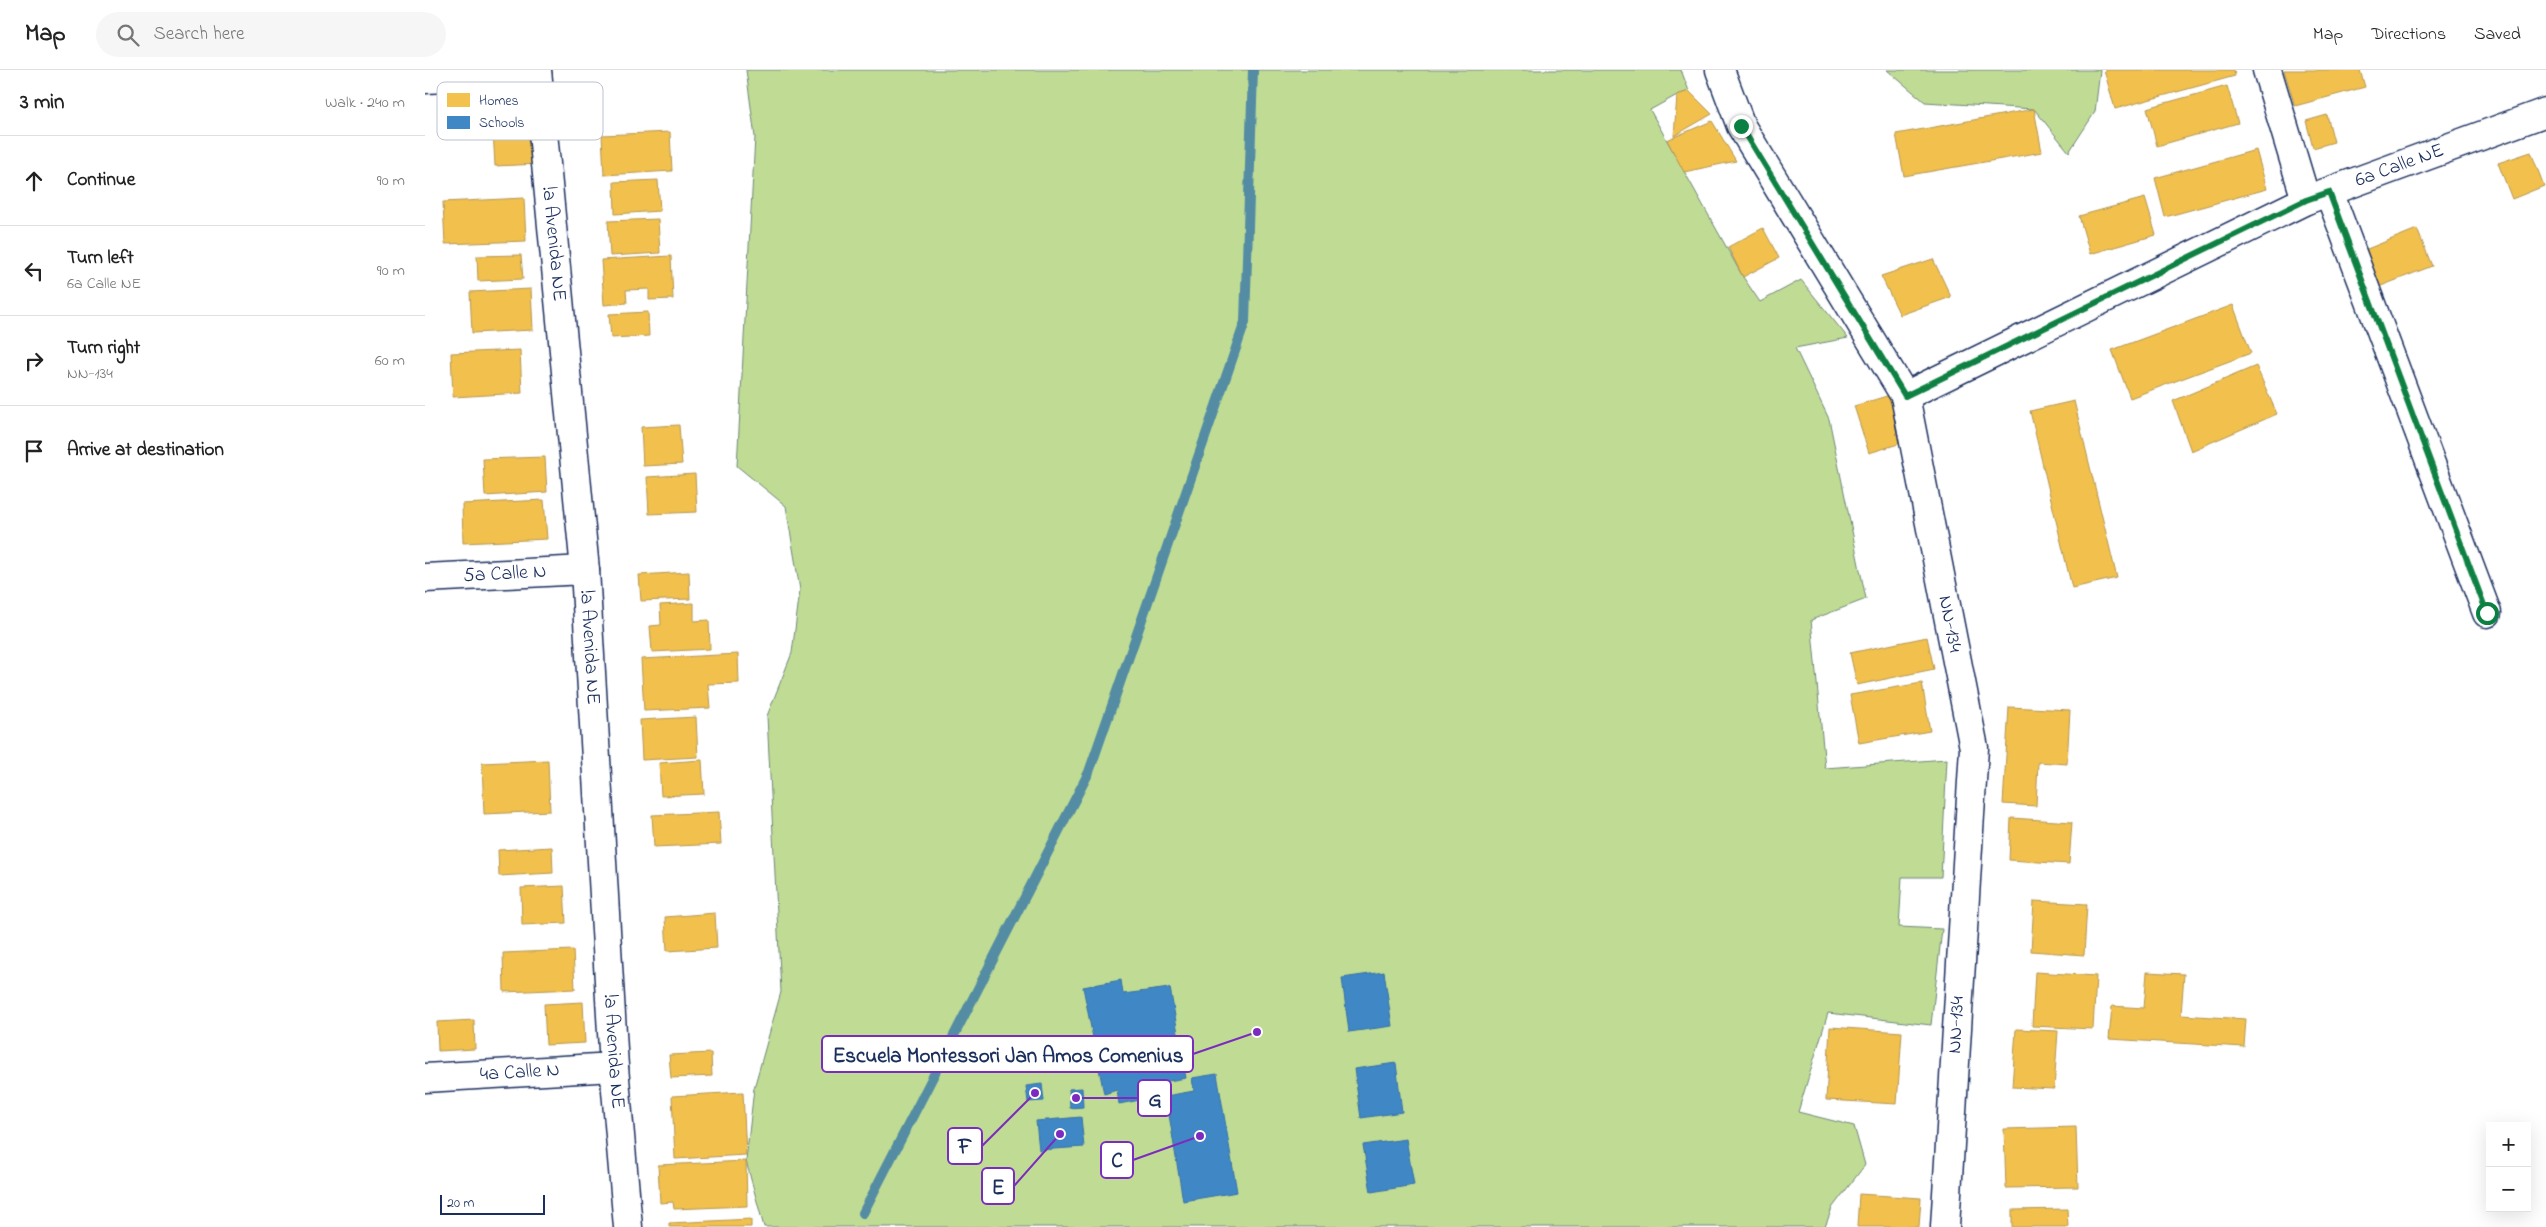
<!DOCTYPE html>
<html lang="en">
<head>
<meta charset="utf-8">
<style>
	:root { --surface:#fff; --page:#f6f6f6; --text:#222; --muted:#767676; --line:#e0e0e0 }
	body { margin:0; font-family:"Indie Flower",sans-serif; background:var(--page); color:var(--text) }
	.controls { position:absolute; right:15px; bottom:15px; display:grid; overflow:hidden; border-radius:0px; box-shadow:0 5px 20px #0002 }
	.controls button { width:45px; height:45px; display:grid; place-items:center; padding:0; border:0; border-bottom:1px solid var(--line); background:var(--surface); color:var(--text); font:25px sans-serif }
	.scale { position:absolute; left:15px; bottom:12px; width:105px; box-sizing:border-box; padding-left:5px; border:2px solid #1b2f5e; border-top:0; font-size:14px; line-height:18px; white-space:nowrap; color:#1b2f5e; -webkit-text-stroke:4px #fff; paint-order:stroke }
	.stop { position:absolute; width:15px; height:15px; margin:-11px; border:4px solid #0b8043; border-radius:50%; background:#fff }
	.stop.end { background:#0b8043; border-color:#fff; box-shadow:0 1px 5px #0008 }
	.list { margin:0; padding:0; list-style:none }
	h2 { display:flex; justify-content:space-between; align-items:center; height:65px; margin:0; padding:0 20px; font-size:21px }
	h2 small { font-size:16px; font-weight:400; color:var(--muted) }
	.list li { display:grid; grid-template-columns:32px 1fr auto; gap:15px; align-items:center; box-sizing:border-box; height:90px; padding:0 20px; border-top:1px solid var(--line) }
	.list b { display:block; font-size:19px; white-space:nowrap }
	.list p { margin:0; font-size:16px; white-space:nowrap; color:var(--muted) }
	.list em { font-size:16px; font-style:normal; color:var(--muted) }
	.icon { flex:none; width:28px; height:28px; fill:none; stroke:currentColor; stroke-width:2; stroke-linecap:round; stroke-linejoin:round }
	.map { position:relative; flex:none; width:2121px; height:1157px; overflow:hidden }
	header { display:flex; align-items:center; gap:30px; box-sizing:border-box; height:70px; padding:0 25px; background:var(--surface); border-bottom:1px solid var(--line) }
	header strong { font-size:24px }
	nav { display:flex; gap:28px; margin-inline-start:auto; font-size:18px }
	.search { width:350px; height:45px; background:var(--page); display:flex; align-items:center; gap:12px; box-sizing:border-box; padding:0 18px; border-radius:28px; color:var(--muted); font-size:19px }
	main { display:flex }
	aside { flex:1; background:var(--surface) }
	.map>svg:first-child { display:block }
	.green { fill:#c0dc94; stroke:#6e8679 }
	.homes { fill:#f2c14e; stroke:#b29553 }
	.schools { fill:#3f88c5; stroke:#346da6 }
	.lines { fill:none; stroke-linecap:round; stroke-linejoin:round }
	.stream { stroke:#538ca3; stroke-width:10 }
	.minor-casing { stroke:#1b2f5e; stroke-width:31 }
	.tertiary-casing { stroke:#1b2f5e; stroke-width:31 }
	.minor { stroke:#fff; stroke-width:28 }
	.tertiary { stroke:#fff; stroke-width:28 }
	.route { stroke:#0b8043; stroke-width:6 }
	.labels { text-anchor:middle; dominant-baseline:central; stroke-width:5; stroke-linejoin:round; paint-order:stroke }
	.street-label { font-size:20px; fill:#1b2f5e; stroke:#fff }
	.key { fill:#fff; stroke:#bbc1cf; stroke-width:1 }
	.key-label { font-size:14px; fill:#1b2f5e }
	.leader { fill:none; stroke:#7b2cbf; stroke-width:2 }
	.callout-dot { fill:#7b2cbf; stroke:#fff; stroke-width:2 }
	.callout { fill:#fff; stroke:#7b2cbf; stroke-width:2 }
	.callout-label { font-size:21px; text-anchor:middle; font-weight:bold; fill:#1b2f5e }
</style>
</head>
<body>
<header>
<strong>Map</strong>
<div class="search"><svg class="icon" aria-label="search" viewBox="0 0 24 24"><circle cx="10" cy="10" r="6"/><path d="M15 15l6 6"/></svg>Search here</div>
<nav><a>Map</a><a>Directions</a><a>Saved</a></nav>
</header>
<main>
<aside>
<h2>3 min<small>Walk · 240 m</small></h2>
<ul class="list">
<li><svg class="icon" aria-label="ahead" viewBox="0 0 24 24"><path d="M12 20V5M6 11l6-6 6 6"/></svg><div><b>Continue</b></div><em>90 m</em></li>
<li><svg class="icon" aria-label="left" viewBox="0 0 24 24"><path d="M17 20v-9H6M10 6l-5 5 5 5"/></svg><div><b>Turn left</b><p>6a Calle NE</p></div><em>90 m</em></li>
<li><svg class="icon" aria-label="right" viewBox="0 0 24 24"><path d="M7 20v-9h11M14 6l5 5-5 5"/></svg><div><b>Turn right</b><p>NN-134</p></div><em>60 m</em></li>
<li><svg class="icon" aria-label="arrive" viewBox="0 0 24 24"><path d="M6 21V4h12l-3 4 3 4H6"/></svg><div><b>Arrive at destination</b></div></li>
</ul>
</aside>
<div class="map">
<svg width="2121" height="1157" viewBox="0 0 2121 1157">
	<rect width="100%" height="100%" fill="#fff"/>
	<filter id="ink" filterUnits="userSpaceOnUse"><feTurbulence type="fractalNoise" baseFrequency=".02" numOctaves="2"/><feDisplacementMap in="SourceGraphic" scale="10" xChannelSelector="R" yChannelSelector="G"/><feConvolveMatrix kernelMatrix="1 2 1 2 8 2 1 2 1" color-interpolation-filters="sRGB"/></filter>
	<g filter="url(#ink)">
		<g class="green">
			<polygon points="321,0 1256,0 1264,21 1252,25 1225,40 1318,207 1335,232 1376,210 1423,268 1370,278 1404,349 1441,529 1386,550 1400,698 1522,689 1516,807 1477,807 1474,857 1517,859 1506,955 1403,943 1373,1042 1429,1056 1440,1095 1407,1138 1400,1157 339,1157 321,1091 329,1018 356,922 342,646 367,583 375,520 361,436 312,396 330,67"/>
			<polygon points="1462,0 1675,0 1670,42 1644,82 1609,39 1500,32"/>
		</g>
		<g class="homes">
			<polygon points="1679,0 1809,0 1810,6 1690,39"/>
			<polygon points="1859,0 1935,0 1940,17 1870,36"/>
			<polygon points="1802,16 1813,53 1732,76 1722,38"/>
			<polygon points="1264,21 1287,44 1249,66 1252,25"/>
			<polygon points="1609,39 1617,82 1479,106 1471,64"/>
			<polygon points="1902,45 1909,72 1888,78 1881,51"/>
			<polygon points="1287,51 1311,91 1259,102 1242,70"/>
			<polygon points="113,58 115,94 70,96 68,60"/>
			<polygon points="245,62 247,101 179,105 177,65"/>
			<polygon points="1831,80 1842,119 1740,147 1730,108"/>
			<polygon points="2106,82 2119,116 2087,129 2073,93"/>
			<polygon points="233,110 235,141 190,144 189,112"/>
			<polygon points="99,128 101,171 20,174 18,132"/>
			<polygon points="1720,128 1731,165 1665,184 1654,146"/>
			<polygon points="233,149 235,183 185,186 183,151"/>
			<polygon points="1338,158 1354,188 1318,207 1303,177"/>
			<polygon points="1992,159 2007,196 1951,218 1937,181"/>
			<polygon points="96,185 98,209 53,211 52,186"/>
			<polygon points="246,186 248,229 224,230 224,219 201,220 202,233 179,235 176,190"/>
			<polygon points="1508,189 1526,227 1475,245 1456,206"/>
			<polygon points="106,219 108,260 47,263 45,222"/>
			<polygon points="1808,235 1826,283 1705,328 1687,280"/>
			<polygon points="223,242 224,266 186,268 184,244"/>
			<polygon points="95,280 97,323 28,327 26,283"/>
			<polygon points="1831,296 1852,344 1766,381 1748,331"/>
			<polygon points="1465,325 1480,372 1444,383 1429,336"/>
			<polygon points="1649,331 1692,508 1647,518 1605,341"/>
			<polygon points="254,355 257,394 218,396 216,357"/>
			<polygon points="120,387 122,422 60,426 58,389"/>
			<polygon points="270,404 272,442 224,444 222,407"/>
			<polygon points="119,430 122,469 38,473 37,434"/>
			<polygon points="264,502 265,529 216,531 214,505"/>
			<polygon points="269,533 269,551 284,550 285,579 227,582 225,556 236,555 235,535"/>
			<polygon points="1502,567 1509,599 1432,615 1425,583"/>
			<polygon points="313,584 314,613 283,614 285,638 219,641 216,589"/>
			<polygon points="1497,613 1505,661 1434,673 1425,625"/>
			<polygon points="1584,637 1645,640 1642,694 1613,692 1611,736 1578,734"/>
			<polygon points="271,647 273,687 217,690 215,650"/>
			<polygon points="123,690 125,741 59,744 57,693"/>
			<polygon points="277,690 279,724 236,726 234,693"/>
			<polygon points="294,742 296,774 229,777 227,745"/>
			<polygon points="1586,748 1647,752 1644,794 1584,790"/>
			<polygon points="127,777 128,803 74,806 73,780"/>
			<polygon points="139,816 141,853 97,855 96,818"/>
			<polygon points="1609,831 1662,834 1659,885 1606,881"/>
			<polygon points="290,843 292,878 242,881 240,847"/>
			<polygon points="148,880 150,919 79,922 78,883"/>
			<polygon points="1610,902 1671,906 1668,959 1607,956"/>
			<polygon points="1722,902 1759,904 1756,945 1821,949 1819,977 1684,969 1687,936 1719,938"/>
			<polygon points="158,932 160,973 121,975 119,934"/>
			<polygon points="49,950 50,979 13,981 12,952"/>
			<polygon points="1405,957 1477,962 1472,1034 1401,1030"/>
			<polygon points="1591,959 1633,961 1629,1019 1587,1017"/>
			<polygon points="286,983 287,1006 246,1008 244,985"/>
			<polygon points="318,1022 321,1085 250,1089 247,1026"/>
			<polygon points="1651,1057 1653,1117 1581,1118 1579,1059"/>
			<polygon points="321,1091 322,1136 249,1139 248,1132 235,1133 233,1095"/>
			<polygon points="1434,1124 1496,1128 1494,1157 1432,1157"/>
			<polygon points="1642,1139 1643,1157 1587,1157 1587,1140"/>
			<polygon points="326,1149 326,1157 244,1157 244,1153"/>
		</g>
		<g class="schools">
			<polygon points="959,902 967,956 924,962 917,908"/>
			<polygon points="696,910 698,924 745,918 761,1008 713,1016 715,1030 694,1034 692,1020 679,1024 658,917"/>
			<polygon points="971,993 977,1042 936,1048 929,999"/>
			<polygon points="792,1004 812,1122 758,1131 741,1026 769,1021 767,1008"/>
			<polygon points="617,1014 619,1031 603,1032 601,1016"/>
			<polygon points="657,1018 658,1037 645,1038 644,1019"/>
			<polygon points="656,1047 659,1077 614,1080 611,1051"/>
			<polygon points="981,1069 989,1115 946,1122 938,1075"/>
		</g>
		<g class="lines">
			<polyline class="stream" points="438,1143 664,702 820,252 828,0"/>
			<g class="minor-casing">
				<g id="minor">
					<path id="s1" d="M112 0 160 500 189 997 203 1157"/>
					<polyline points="1842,0 1881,130"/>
					<polyline points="0,9 112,4"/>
					<polyline points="1904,122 2062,543"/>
					<path id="s2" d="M1480 326 1881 130 2121 42"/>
					<path id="s3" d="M0 508 160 500"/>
					<path id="s4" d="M0 1008 189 997"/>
				</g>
			</g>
			<g class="tertiary-casing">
				<g id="tertiary">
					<path id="s5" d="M1295 0 1316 56 1480 326 1549 678 1520 1157"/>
				</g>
			</g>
			<use href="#minor" class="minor"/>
			<use href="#tertiary" class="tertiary"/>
		</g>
	</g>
	<g class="lines" filter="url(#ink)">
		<polyline class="route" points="1316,56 1480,326 1881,130 1904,122 2062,543"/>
	</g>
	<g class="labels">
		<g class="street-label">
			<text stroke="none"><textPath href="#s2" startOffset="546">6a Calle NE</textPath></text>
			<text stroke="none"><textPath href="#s1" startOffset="175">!a Avenida NE</textPath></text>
			<text stroke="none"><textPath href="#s3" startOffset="80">5a Calle N</textPath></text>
			<text stroke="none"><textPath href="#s5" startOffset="608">NN-134</textPath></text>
			<text stroke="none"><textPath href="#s1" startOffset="580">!a Avenida NE</textPath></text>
			<text transform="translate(1532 955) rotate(-87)">NN-134</text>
			<text stroke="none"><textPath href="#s1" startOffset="985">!a Avenida NE</textPath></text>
			<text stroke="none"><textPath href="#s4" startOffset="95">4a Calle N</textPath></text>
		</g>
	</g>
	<rect x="12" y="12" width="166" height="58" rx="8" class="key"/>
	<rect x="22" y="23" width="23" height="14" fill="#f2c14e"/>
	<rect x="22" y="46" width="23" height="13" fill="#3f88c5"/>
	<g class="key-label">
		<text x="54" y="35">Homes</text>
		<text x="54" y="57">Schools</text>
	</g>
	<path class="leader" d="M832 962L768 984M651 1028L713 1028M610 1023L557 1076M775 1066L708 1090M635 1064L589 1116"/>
	<g class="callout-dot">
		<circle cx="832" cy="962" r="5"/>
		<circle cx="651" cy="1028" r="5"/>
		<circle cx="610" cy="1023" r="5"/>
		<circle cx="775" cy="1066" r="5"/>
		<circle cx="635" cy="1064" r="5"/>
	</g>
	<g class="callout">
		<rect x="397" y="966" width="371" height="36" rx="5"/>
		<rect x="713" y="1010" width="33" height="36" rx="5"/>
		<rect x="523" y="1058" width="34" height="36" rx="5"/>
		<rect x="676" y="1072" width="32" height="36" rx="5"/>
		<rect x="557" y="1098" width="32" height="36" rx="5"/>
	</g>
	<g class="callout-label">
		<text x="583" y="992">Escuela Montessori Jan Amos Comenius</text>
		<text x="730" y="1036">G</text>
		<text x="540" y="1083">F</text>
		<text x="692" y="1097">C</text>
		<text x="573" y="1124">E</text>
	</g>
</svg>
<div class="controls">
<button>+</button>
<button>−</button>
</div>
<div class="scale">20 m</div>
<div class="stop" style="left:2062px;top:543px"></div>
<div class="stop end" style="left:1316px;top:56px"></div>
</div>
</main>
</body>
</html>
